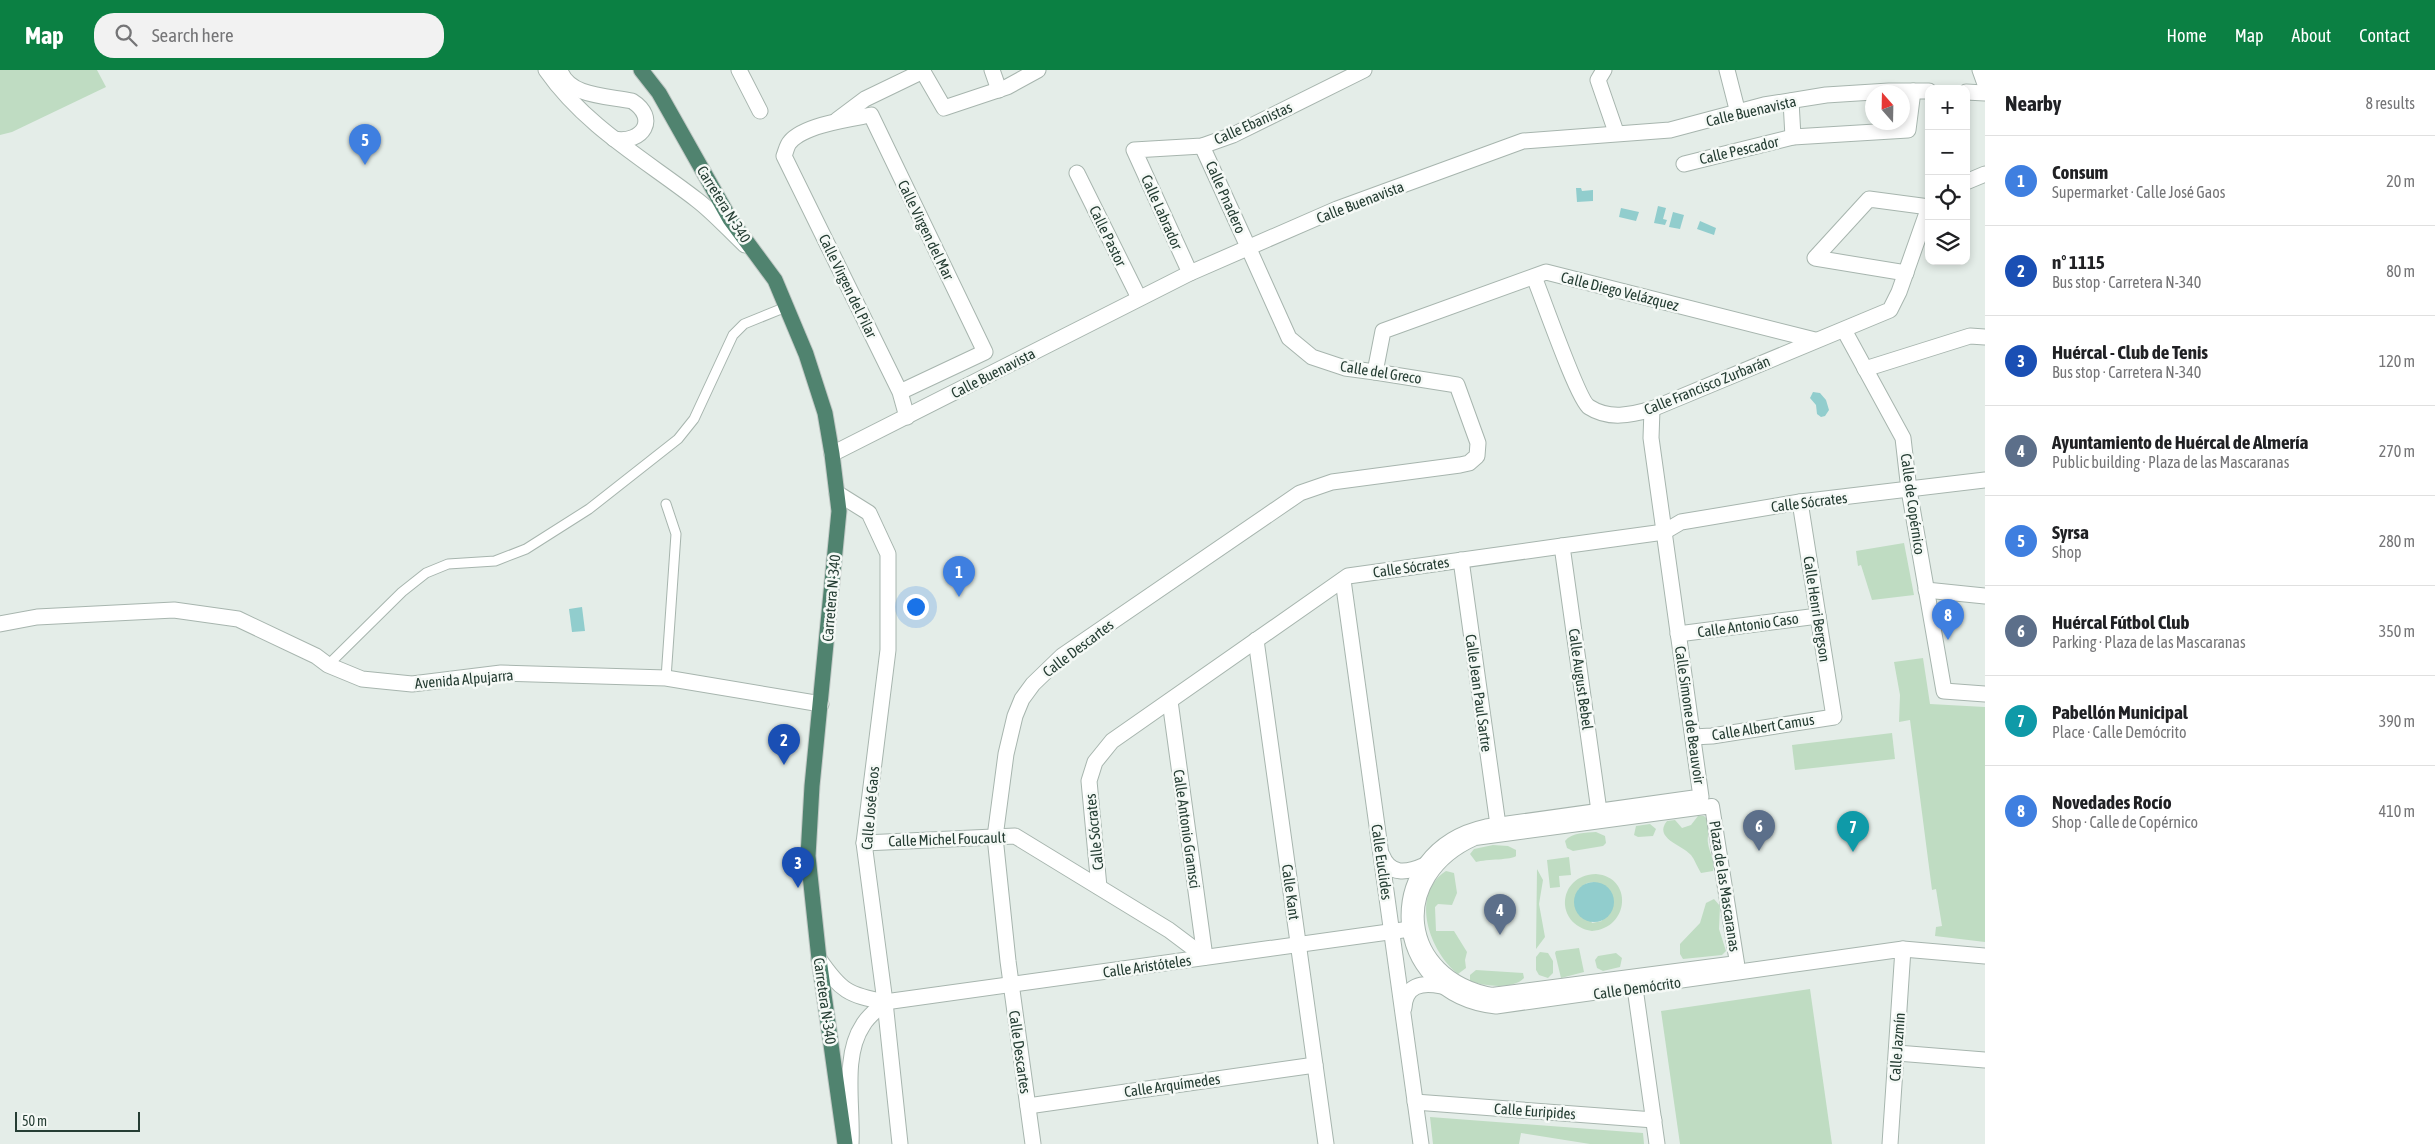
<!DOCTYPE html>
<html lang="en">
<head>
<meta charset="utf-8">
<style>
	:root { --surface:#fff; --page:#f2f2f2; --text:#202124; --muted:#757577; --line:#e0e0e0; --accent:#0b8043 }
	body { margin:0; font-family:"Asap Condensed",sans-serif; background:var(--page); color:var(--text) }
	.controls { position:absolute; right:15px; top:15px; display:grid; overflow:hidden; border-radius:10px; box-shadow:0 2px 8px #0003 }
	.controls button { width:45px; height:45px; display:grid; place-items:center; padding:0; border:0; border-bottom:1px solid var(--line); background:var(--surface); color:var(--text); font:25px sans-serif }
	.compass { position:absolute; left:1865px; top:15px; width:45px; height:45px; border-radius:50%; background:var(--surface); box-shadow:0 2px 8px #0003; rotate:340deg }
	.scale { position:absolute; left:15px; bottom:12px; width:125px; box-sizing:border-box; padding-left:5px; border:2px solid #253d33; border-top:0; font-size:14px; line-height:18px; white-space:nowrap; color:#253d33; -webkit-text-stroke:4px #f5f9f6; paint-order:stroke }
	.you { position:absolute; left:915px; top:536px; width:18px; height:18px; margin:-12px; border:4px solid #fff; border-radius:50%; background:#1a73e8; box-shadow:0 0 0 8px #1a73e833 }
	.badge { display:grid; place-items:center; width:32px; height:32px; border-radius:50%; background:var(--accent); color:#fff; font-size:16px; font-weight:700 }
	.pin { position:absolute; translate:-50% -41px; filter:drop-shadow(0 1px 2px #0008) }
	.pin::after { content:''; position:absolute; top:26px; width:18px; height:15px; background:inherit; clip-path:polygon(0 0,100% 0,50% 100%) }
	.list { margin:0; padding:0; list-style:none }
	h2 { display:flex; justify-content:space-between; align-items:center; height:65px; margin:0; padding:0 20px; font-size:21px }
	h2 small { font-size:16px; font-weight:400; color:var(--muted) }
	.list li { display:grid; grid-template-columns:32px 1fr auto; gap:15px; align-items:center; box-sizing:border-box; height:90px; padding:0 20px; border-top:1px solid var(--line) }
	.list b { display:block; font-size:19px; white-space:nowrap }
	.list p { margin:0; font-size:16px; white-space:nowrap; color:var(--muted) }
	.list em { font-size:16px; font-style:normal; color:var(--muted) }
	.icon { flex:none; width:28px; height:28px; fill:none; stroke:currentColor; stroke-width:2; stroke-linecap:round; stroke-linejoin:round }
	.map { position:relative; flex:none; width:1985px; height:1074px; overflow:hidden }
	header { display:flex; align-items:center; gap:30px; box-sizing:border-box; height:70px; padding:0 25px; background:var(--accent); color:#fff }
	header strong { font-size:24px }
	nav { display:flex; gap:28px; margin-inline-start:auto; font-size:18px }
	.search { width:350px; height:45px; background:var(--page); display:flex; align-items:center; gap:12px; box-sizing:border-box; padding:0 18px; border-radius:20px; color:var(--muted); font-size:19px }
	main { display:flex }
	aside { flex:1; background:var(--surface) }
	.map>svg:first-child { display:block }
	.green { fill:#bfdcc2; fill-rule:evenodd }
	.water { fill:#91cdcd }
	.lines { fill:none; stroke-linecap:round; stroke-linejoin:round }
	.service-casing { stroke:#a7b5ae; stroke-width:11 }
	.pedestrian-casing { stroke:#a7b5ae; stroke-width:16 }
	.minor-casing { stroke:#a7b5ae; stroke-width:17 }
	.tertiary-casing { stroke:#a7b5ae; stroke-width:17 }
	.trunk-casing { stroke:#c2c9c6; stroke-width:17 }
	.service { stroke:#fff; stroke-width:9 }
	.pedestrian { stroke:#fff; stroke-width:14 }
	.minor { stroke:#fff; stroke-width:15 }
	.tertiary { stroke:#fff; stroke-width:15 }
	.trunk { stroke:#50836f; stroke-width:15 }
	.labels { text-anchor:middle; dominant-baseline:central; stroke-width:5; stroke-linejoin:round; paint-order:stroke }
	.street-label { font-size:15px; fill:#253d33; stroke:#f5f9f6 }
</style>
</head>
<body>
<header>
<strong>Map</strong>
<div class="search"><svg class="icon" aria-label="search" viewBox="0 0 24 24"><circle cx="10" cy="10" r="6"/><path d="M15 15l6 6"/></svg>Search here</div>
<nav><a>Home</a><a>Map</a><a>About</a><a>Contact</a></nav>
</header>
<main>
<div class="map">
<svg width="1985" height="1074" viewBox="0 0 1985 1074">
	<rect width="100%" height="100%" fill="#e4ede8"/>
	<g class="green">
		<polygon points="0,0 97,0 106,17 12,62 0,65"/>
		<polygon points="1904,473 1914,525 1872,530 1861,495 1858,496 1856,481"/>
		<polygon points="1923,588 1930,634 1985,637 1985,872 1935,866 1936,857 1942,856 1936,819 1932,820 1910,650 1899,652 1900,625 1894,592"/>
		<polygon points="1892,663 1895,689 1795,700 1792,675"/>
		<path d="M1698 746H1704C1712 752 1707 764 1708 773 1709 782 1716 793 1713 801L1701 803C1697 797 1695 790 1691 785 1682 775 1653 768 1667 751L1675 750 1682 758 1691 755Z"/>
		<polygon points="1650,754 1656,759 1653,766 1638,767 1634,765 1636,756"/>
		<path d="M1596 762 1605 766 1606 773 1603 776 1573 781 1567 778 1565 771C1572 762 1586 763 1596 762Z"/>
		<path d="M1493 775 1508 776 1516 780V786C1512 790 1487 789 1476 792L1470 784 1474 779Z"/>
		<polygon points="1569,787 1571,805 1559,806 1560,817 1550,818 1547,790"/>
		<polygon points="1537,799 1543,810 1539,834 1545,867 1536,879"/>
		<path d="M1446 801 1454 803 1457 823 1452 835 1438 834 1435 837 1436 861H1454L1467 882 1465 890 1466 898 1458 904C1430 882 1409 825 1446 801Z"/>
		<path d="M1596 804C1633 807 1630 858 1592 861 1554 855 1557 805 1596 804ZM1595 812 1602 851 1592 853 1578 820 1587 813Z"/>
		<polygon points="1714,829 1720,836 1719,859 1726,881 1722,885 1683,889 1680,884 1680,874 1700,853 1706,833"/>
		<polygon points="1579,878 1584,902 1561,908 1555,883 1556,881"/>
		<polygon points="1540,882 1548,883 1553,891 1553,903 1548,908 1539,905 1536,900 1536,887"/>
		<polygon points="1616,883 1622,888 1620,897 1603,901 1597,898 1595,890 1598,886"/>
		<path d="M1476 900 1523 903 1524 908C1513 920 1484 916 1470 911V905Z"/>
		<polygon points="1810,919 1832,1074 1680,1074 1661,941"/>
		<polygon points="1430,1047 1643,1063 1644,1074 1590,1074 1521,1063 1519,1074 1433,1074"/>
	</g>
	<g class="water">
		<polygon points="1576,118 1581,118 1582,121 1593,120 1593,131 1577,132"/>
		<polygon points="1658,136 1666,138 1663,149 1667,150 1665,155 1654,153"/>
		<polygon points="1621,138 1639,142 1636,151 1619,147"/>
		<polygon points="1673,142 1684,145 1680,159 1669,157"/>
		<polygon points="1700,151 1716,158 1714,165 1697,159"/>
		<polygon points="1813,322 1820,323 1826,330 1829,340 1825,346 1821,347 1817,344 1816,335 1810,328"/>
		<polygon points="582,537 585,561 572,562 569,539"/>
		<circle cx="1594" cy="832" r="20"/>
	</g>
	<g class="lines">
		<g class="service-casing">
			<g id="service">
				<polyline points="666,434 676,464 666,608"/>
				<polyline points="328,595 402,522 426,503 448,494 495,491 526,479 589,439 678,369 694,349 733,265 744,254 786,237"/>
			</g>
		</g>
		<g class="pedestrian-casing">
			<path id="pedestrian" d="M1712 736 1737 893 1492 925C1401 908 1389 806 1475 768Z"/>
		</g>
		<g class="minor-casing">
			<g id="minor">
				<path d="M546 0C585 56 644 89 697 130 714 143 729 160 745 175"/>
				<path d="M560 0C568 27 609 26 632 31 659 48 643 74 614 69"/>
				<polyline points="739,0 760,41"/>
				<polyline points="922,0 944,38 1007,17 1038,0"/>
				<polyline points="992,0 999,20"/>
				<polyline points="1727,0 1738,43"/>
				<polyline points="1980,0 1985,14"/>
				<polyline points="1791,31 1793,67"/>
				<polyline points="837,50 865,29 923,1"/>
				<polyline points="1202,76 1249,179"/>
				<polyline points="1684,94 1793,67 1908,60 1913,21"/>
				<polyline points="1077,103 1139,228"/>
				<polyline points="1190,203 1134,80 1202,76 1233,65 1364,0"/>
				<polyline points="1906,203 1815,188 1869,129 1929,137"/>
				<polyline points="1844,260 1903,368 1909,420 1944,621 1985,624"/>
				<polyline points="1865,299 1970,266 1985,267"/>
				<path d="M900 322 985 282 871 45C850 49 804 55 790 72 787 75 786 81 784 86L900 322 907 347"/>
				<polyline points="837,423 869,443 888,484 888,580 864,773 885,932 900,1074"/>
				<polyline points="1461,490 1498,755"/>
				<polyline points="1343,510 1421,1074"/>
				<polyline points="1926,520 1985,526"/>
				<polyline points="0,554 37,547 174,540 238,549 316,586 328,595 362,609 412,614 501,603 666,608 821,634"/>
				<polyline points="1678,564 1818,546"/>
				<polyline points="1256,570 1326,1074"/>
				<polyline points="1170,631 1205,887"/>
				<polyline points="1693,667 1712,666 1834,647 1800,432"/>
				<polyline points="864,773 1015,766 1169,860 1205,887"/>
				<path d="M1382 785C1390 806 1407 803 1425 795"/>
				<polyline points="1099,817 1089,711 1095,692 1112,671 1348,506 1562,476"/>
				<polyline points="1903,879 1985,886"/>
				<polyline points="1635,918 1657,1074"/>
				<path d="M1404 938C1405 915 1422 912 1441 916"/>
				<polyline points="1897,983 1985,990"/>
				<polyline points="1415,1032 1654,1050"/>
				<polyline points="1028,1036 1315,995"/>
				<polyline points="1033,1074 1008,891 995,767 1006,684 1015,646 1022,629 1033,614 1062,586 1300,423 1332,412 1460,395 1469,393 1477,386 1478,373 1457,315 1375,302"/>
			</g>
		</g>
		<g class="tertiary-casing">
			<g id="tertiary">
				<polyline points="1604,0 1598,10 1616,62"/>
				<polyline points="1966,22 1985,23"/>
				<polyline points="1966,112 1985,104"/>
				<polyline points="1249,179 1289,268 1312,287 1345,298 1375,302 1383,261 1546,202 1815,270"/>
				<path d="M1534 207C1542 226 1578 330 1589 337 1609 350 1631 345 1652 339L1890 240 1899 222 1929 137"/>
				<path d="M1652 339 1651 368 1701 727 1486 757C1378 781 1386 924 1496 936L1903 879 1890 1074"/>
				<polyline points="832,384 1190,203 1337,139 1523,71 1670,60 1764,35 1826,25 1889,21 1929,21"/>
				<polyline points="1599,741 1562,476 1664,462 1681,452 1800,432 1985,410"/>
				<path d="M819 889C841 921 848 925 885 932L1410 859"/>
				<path d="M851 1074C853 1036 842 986 863 955 868 946 878 939 885 932"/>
			</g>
		</g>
		<g class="trunk-casing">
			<polyline id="trunk" points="641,0 659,23 730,149 775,210 806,284 825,343 832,384 839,441 812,716 808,786 819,889 845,1074"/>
		</g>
		<use href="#service" class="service"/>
		<use href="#pedestrian" class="pedestrian"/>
		<use href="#minor" class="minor"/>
		<use href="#tertiary" class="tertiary"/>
		<use href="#trunk" class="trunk"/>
	</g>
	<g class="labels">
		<g class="street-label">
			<text transform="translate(1751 41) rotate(-13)">Calle Buenavista</text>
			<text transform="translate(1253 53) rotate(-24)">Calle Ebanistas</text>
			<text transform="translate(1739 80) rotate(-13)">Calle Pescador</text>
			<text transform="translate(1226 127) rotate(66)">Calle Pnadero</text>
			<text transform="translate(1360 132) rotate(-21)">Calle Buenavista</text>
			<text transform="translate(724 134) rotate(58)">Carretera N-340</text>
			<text transform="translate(1162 142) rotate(66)">Calle Labrador</text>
			<text transform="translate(926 160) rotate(64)">Calle Virgen del Mar</text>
			<text transform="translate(1108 166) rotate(64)">Calle Pastor</text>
			<text transform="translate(848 216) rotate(64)">Calle Virgen del Pilar</text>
			<text transform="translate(1620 221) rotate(14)">Calle Diego Velázquez</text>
			<text transform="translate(1381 302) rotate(9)">Calle del Greco</text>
			<text transform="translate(993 303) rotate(-27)">Calle Buenavista</text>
			<text transform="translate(1707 315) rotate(-22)">Calle Francisco Zurbarán</text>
			<text transform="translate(1809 432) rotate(-7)">Calle Sócrates</text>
			<text transform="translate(1913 434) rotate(82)">Calle de Copérnico</text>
			<text transform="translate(1411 497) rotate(-8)">Calle Sócrates</text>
			<text transform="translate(831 528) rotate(-85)">Carretera N-340</text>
			<text transform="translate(1817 539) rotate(81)">Calle Henri Bergson</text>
			<text transform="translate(1748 555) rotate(-8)">Calle Antonio Caso</text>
			<text transform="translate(1078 578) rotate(-37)">Calle Descartes</text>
			<text transform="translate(464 609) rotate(-5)">Avenida Alpujarra</text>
			<text transform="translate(1581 609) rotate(82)">Calle August Bebel</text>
			<text transform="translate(1479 623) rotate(82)">Calle Jean Paul Sartre</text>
			<text transform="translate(1690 645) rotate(82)">Calle Simone de Beauvoir</text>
			<text transform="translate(1763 657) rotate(-9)">Calle Albert Camus</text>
			<text transform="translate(870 738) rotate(-85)">Calle José Gaos</text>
			<text transform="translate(1187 759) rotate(82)">Calle Antonio Gramsci</text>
			<text transform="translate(1094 762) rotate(-96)">Calle Sócrates</text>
			<text transform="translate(947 769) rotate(-2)">Calle Michel Foucault</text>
			<text transform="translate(1382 792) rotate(82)">Calle Euclides</text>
			<text transform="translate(1725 816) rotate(81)">Plaza de las Mascaranas</text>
			<text transform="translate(1291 822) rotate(82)">Calle Kant</text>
			<text transform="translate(1147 896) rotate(-8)">Calle Aristóteles</text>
			<text transform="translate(1637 918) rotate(-8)">Calle Demócrito</text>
			<text transform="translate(825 931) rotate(82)">Carretera N-340</text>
			<text transform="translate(1897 977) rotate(-86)">Calle Jazmín</text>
			<text transform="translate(1020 982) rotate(82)">Calle Descartes</text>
			<text transform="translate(1172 1015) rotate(-8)">Calle Arquímedes</text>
			<text transform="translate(1535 1041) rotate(4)">Calle Euripides</text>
		</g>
	</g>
</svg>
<div class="controls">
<button>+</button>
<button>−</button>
<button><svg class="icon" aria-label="locate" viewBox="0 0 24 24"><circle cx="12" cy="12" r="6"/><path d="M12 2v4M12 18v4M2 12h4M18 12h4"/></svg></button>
<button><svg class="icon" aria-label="layers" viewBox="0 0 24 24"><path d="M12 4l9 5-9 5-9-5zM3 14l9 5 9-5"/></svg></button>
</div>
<svg class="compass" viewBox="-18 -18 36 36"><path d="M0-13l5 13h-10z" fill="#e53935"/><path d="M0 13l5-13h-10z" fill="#757577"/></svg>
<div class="scale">50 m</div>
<div class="you"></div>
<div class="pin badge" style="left:959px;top:527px;background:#3f7fe0">1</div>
<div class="pin badge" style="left:784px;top:695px;background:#1a4fb4">2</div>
<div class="pin badge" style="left:798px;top:818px;background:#1a4fb4">3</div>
<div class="pin badge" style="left:1500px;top:865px;background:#5c6f8a">4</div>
<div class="pin badge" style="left:365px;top:95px;background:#3f7fe0">5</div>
<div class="pin badge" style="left:1759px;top:781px;background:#5c6f8a">6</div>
<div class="pin badge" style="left:1853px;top:782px;background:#0f9aa8">7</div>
<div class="pin badge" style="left:1948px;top:570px;background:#3f7fe0">8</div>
</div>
<aside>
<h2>Nearby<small>8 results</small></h2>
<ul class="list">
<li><span class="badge" style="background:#3f7fe0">1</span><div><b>Consum</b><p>Supermarket · Calle José Gaos</p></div><em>20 m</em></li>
<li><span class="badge" style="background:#1a4fb4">2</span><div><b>n° 1115</b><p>Bus stop · Carretera N-340</p></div><em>80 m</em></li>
<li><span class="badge" style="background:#1a4fb4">3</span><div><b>Huércal - Club de Tenis</b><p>Bus stop · Carretera N-340</p></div><em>120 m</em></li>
<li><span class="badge" style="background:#5c6f8a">4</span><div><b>Ayuntamiento de Huércal de Almería</b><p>Public building · Plaza de las Mascaranas</p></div><em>270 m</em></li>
<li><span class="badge" style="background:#3f7fe0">5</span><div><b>Syrsa</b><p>Shop</p></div><em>280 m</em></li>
<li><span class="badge" style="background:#5c6f8a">6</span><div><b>Huércal Fútbol Club</b><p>Parking · Plaza de las Mascaranas</p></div><em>350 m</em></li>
<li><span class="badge" style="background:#0f9aa8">7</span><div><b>Pabellón Municipal</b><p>Place · Calle Demócrito</p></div><em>390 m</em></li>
<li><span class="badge" style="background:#3f7fe0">8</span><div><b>Novedades Rocío</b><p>Shop · Calle de Copérnico</p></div><em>410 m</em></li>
</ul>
</aside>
</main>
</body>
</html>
